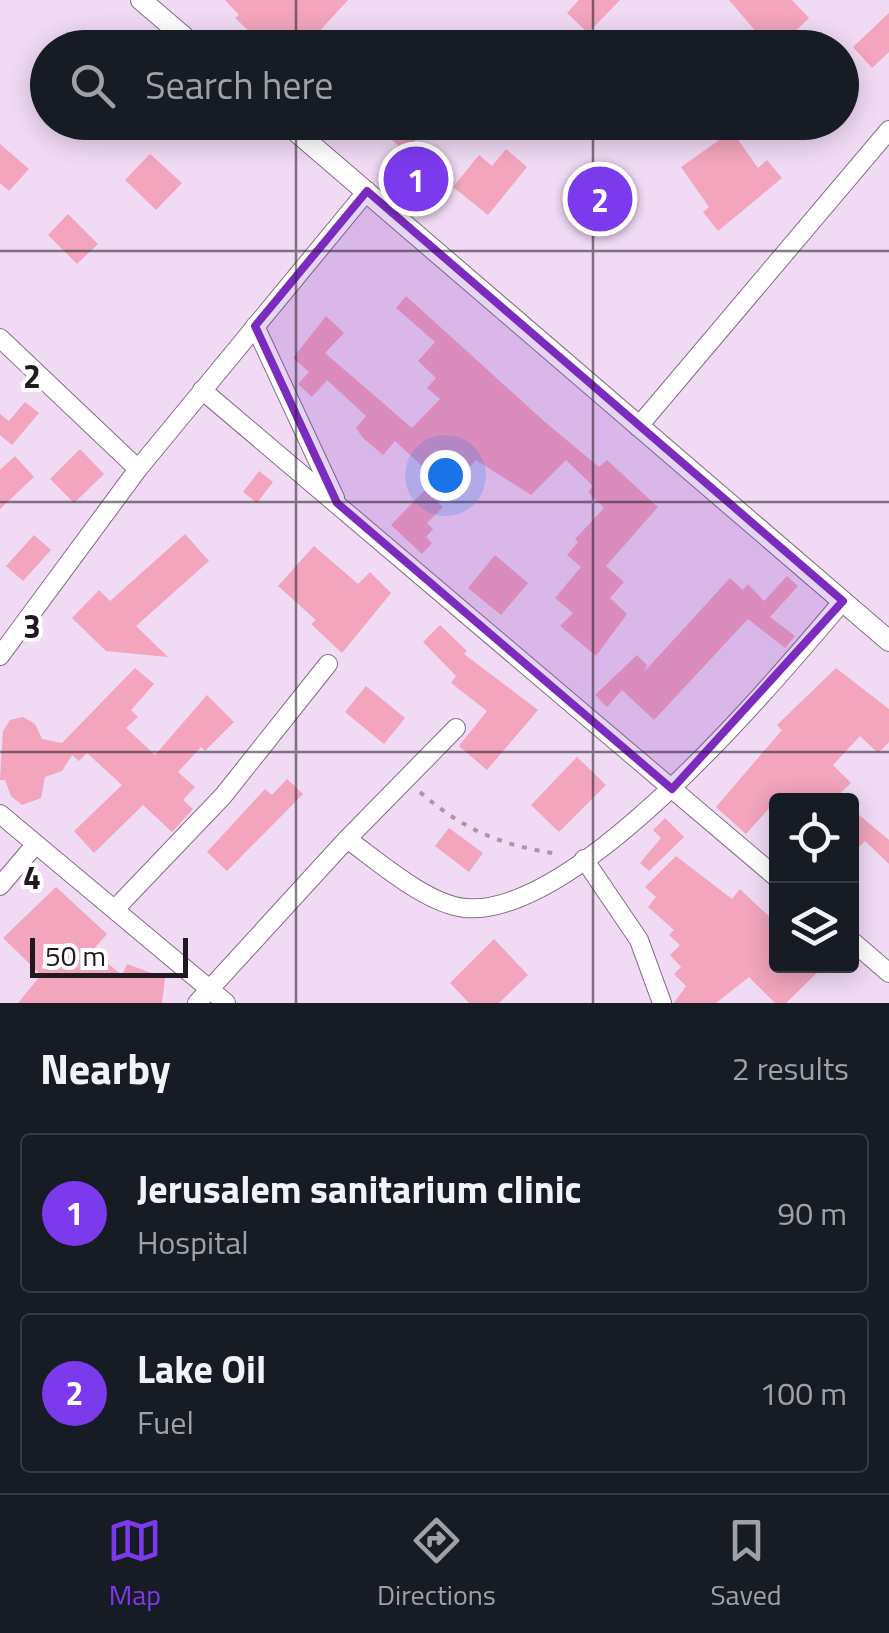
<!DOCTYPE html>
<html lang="en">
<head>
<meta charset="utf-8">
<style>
	:root { --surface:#171b24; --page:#20242c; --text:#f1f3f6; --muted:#9ea1a6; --line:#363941; --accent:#7c3aed }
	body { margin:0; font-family:"Titillium Web",sans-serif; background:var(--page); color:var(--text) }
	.controls { position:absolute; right:30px; bottom:30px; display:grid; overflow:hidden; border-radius:10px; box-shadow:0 5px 25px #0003 }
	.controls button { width:90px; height:90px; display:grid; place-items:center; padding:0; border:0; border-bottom:2px solid var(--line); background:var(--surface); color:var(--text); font:50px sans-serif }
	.scale { position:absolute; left:30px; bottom:25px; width:158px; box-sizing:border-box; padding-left:10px; border:5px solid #211922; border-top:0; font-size:28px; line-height:35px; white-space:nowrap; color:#211922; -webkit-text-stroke:8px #fff; paint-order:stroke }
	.you { position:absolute; left:445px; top:475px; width:35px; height:35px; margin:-25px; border:8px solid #fff; border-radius:50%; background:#1a73e8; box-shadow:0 0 0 15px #1a73e833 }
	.badge { display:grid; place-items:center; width:65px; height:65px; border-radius:50%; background:var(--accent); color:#fff; font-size:32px; font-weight:700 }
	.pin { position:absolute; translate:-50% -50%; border:5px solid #fff; box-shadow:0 2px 10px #0006 }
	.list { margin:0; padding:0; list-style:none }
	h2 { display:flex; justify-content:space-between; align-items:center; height:130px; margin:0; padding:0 40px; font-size:42px }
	h2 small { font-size:32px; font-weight:400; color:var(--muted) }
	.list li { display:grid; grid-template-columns:65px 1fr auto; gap:30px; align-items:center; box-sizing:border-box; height:160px; margin:0 20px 20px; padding:0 20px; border:2px solid var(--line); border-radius:10px }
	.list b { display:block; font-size:38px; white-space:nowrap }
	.list p { margin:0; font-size:32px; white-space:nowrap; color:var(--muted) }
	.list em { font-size:32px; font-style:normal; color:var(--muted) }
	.icon { flex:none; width:55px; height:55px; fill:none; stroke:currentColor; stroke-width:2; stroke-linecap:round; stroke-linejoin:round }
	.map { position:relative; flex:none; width:889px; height:1003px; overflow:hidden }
	.search { position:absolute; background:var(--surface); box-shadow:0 5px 25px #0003; left:30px; right:30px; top:30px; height:110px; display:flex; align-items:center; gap:25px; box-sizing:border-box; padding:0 35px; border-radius:55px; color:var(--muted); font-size:38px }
	.sheet { height:490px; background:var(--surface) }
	nav { display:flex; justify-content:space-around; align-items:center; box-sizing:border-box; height:140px; border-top:2px solid var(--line); background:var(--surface); font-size:28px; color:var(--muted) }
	nav a { display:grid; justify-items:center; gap:5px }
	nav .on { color:var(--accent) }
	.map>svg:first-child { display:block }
	.building { fill:#f2a5bd }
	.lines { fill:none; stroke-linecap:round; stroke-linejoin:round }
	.minor-casing { stroke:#836e86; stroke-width:20 }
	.tertiary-casing { stroke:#836e86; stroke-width:22 }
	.path { stroke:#a897ab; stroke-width:4; stroke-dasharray:5 8; stroke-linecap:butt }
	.minor { stroke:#fff; stroke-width:18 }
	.tertiary { stroke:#fff; stroke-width:20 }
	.marked { fill:#7b2cbf; fill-opacity:0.2; stroke:#7b2cbf; stroke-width:8; stroke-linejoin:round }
	.grid { fill:none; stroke:#211922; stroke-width:2.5; stroke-opacity:0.55 }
	.grid-label { font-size:32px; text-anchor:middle; font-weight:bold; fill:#211922; stroke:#fff; stroke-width:8; stroke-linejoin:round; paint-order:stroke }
</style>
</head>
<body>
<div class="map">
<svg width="889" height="1003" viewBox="0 0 889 1003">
	<rect width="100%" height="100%" fill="#f0daf4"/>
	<g class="building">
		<polygon points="225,0 348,0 304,48 267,48 235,18 239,15"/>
		<polygon points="579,0 620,0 588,33 567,13"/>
		<polygon points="729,0 792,0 809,18 778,48 770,48"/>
		<polygon points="889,13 889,52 872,68 853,47"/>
		<polygon points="371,122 430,122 406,152"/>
		<polygon points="732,131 758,168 767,160 782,178 718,231 703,212 709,207 681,167"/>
		<polygon points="0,144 29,169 9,191 0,183"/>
		<polygon points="506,149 527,167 488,215 453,187 479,155 492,166"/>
		<polygon points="150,154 182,183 156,210 125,180"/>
		<polygon points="68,214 98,244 77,264 48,235"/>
		<polygon points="406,296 545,422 599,467 607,460 658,507 606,566 624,582 610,598 627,614 596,656 560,626 573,613 555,598 581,567 567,555 578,542 575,539 604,508 588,492 593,486 566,460 531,495 476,460 468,469 449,452 430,473 395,441 383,455 363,438 356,428 366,416 327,380 312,397 298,384 309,372 293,358 326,316 344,333 325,353 412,428 440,399 427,388 436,378 418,361 435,342 396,308"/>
		<polygon points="25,402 39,413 12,445 0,435 0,414 9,421"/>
		<polygon points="80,449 104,474 74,503 50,479"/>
		<polygon points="15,456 34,477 0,509 0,470"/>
		<polygon points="259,471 273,482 257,503 243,492"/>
		<polygon points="425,490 443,507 427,523 433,529 426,537 432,543 422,554 391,525"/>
		<polygon points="185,534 209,561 136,626 168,657 106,651 72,618 99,590 110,601"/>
		<polygon points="34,535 51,550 23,581 6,566"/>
		<polygon points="314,546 358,584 370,572 391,593 342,653 311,624 316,620 278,586"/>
		<polygon points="495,555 528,583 501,615 468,588"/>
		<polygon points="787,576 798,586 770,617 795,636 785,648 748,619 654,720 622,690 607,707 595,695 637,655 647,665 644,672 730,578 743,590 748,584 764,601"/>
		<polygon points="440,625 467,651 464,654 538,710 487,770 459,746 487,711 451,683 456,676 423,642"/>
		<polygon points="135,668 154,684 131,710 138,717 126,728 155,755 207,695 234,722 205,751 201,747 178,772 195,787 183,800 193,809 172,832 143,805 94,853 74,831 122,785 87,753 79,761 72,755 62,771 45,777 41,798 22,805 11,796 5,780 0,780 3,731 10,720 23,717 35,724 42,739 62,743"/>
		<polygon points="836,668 889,709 889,742 878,753 860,736 833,765 851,783 833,800 792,800 783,793 746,834 716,807 782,730 777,725"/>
		<polygon points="366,686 405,718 384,744 345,712"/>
		<polygon points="577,757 606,785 559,832 531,805"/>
		<polygon points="287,779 303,794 227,871 207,852 265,789 272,795"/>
		<polygon points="852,809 889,840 889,864 865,841 852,854"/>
		<polygon points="665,818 684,837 649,871 640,863 661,838 653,830"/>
		<polygon points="449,828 483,853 469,872 435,846"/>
		<polygon points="676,856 732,899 740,889 776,923 776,966 824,966 786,1003 775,1003 749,977 716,1003 674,1003 686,986 674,974 681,967 670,955 680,945 669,935 674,930 648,907 656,897 645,887"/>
		<polygon points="56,887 107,934 92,951 122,975 127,964 165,978 162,1003 18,1003 41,975 3,938"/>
		<polygon points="494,939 528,975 499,1003 469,1003 450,983"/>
	</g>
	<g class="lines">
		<g class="minor-casing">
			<g id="minor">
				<polyline points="255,326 335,498"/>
				<polyline points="0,338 138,469"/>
				<polyline points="202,390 776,877"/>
				<polyline points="638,427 889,130"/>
				<polyline points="0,656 138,469 367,191"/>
				<polyline points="0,814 226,1003"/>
				<path d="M347 839C378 861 426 904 465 908 578 918 774 682 843 601"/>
				<polyline points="584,859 639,940 662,1003"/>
				<polyline points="0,886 35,845"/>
				<polyline points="115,909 223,796 328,664"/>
				<polyline points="852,941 889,973"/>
				<polyline points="197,1003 347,839 456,728"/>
			</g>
		</g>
		<g class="tertiary-casing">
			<g id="tertiary">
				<polyline points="141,0 197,48"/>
				<polyline points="285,122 889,641"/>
			</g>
		</g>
		<path class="path" d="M420 792C463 830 503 846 559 854"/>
		<use href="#minor" class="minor"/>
		<use href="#tertiary" class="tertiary"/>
	</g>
	<path class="marked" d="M367 191 843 601 672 789 337 503 255 326Z"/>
	<path class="grid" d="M296 0V48M593 0V48M296 122V1003M593 122V1003M0 251H889M0 502H889M0 752H889"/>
	<g class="grid-label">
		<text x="32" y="388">2</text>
		<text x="32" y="638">3</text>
		<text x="32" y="889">4</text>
	</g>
</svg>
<div class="controls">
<button><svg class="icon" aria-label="locate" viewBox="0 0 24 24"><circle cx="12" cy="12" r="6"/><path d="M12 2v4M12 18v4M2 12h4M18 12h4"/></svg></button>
<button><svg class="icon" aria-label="layers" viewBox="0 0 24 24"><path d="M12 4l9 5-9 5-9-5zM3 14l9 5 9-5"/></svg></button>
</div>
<div class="scale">50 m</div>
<div class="you"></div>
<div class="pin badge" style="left:416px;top:179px">1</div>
<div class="pin badge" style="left:600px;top:199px">2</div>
<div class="search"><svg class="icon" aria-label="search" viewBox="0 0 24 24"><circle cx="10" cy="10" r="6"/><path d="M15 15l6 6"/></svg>Search here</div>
</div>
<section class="sheet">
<h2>Nearby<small>2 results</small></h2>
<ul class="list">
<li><span class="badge">1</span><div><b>Jerusalem sanitarium clinic</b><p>Hospital</p></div><em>90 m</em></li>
<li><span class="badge">2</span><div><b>Lake Oil</b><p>Fuel</p></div><em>100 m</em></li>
</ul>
</section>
<nav>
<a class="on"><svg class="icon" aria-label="map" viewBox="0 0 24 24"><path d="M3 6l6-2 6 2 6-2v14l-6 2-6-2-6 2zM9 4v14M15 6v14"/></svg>Map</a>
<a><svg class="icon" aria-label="directions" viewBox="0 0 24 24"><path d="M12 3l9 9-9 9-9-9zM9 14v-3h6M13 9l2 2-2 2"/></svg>Directions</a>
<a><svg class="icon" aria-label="saved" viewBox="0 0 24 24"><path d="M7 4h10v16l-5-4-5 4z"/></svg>Saved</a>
</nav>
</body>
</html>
